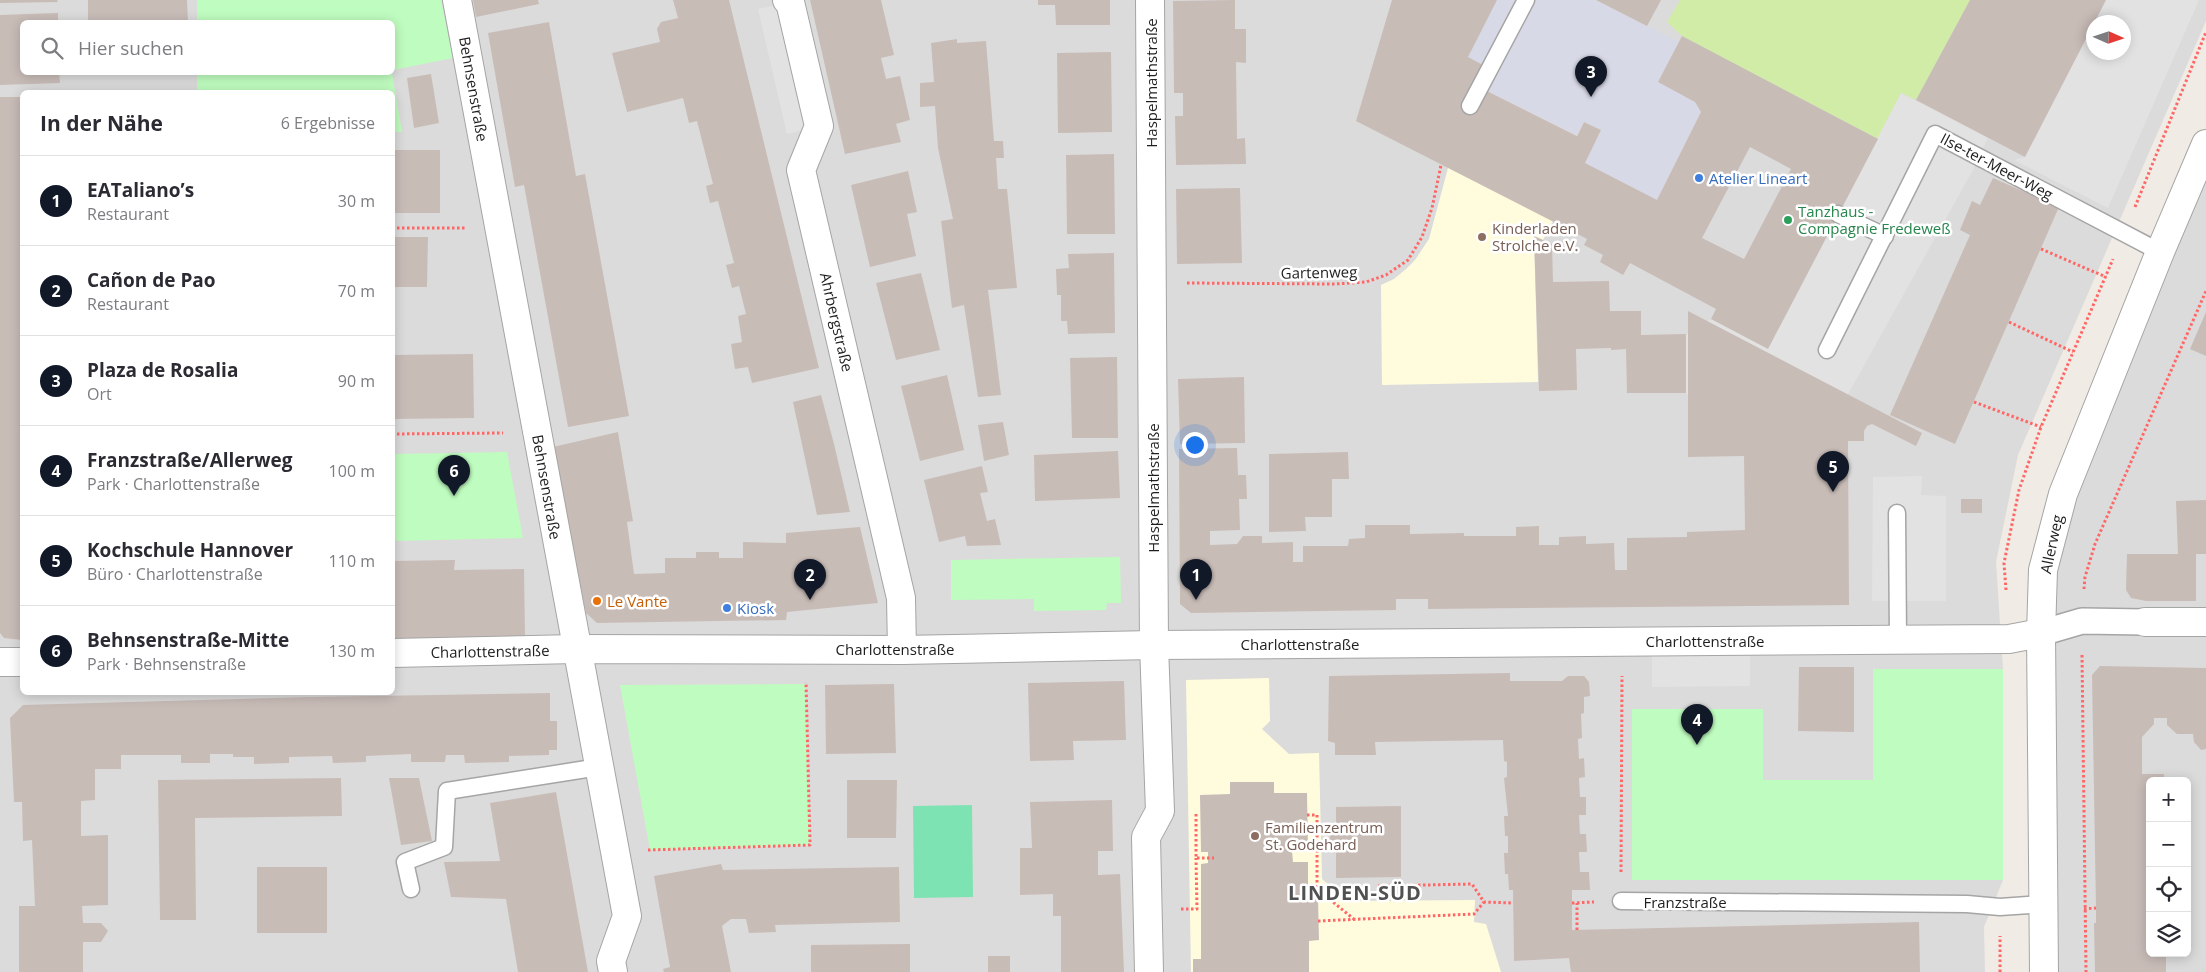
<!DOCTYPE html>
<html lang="de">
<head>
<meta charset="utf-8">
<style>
	:root { --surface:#fff; --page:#f7f7f7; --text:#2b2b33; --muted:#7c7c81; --line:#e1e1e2; --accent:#111827 }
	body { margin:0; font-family:"Open Sans",sans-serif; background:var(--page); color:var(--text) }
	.controls { position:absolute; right:15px; bottom:15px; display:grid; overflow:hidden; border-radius:8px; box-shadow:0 2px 12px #0003 }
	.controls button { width:45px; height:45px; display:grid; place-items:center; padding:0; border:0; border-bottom:1px solid var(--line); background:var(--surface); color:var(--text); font:25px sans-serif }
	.compass { position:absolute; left:2086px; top:15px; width:45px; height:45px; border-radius:50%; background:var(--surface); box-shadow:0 2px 12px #0003; rotate:93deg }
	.you { position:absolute; left:1194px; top:444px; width:18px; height:18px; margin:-12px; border:4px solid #fff; border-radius:50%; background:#1a73e8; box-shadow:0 0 0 8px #1a73e833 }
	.badge { display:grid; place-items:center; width:32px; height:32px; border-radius:50%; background:var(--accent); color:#fff; font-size:16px; font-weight:700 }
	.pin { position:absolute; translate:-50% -41px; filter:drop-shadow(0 1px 2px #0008) }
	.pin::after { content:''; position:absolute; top:26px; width:18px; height:15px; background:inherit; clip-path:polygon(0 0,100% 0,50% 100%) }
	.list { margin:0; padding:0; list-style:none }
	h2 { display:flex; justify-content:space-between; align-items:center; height:65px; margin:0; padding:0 20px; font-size:21px }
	h2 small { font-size:16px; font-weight:400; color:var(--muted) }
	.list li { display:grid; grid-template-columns:32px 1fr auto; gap:15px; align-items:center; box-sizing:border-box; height:90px; padding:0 20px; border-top:1px solid var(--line) }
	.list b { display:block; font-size:19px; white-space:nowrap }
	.list p { margin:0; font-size:16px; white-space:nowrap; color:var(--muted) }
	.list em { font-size:16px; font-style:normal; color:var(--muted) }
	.icon { flex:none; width:28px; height:28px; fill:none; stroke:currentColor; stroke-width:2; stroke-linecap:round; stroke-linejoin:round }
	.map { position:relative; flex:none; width:2206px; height:972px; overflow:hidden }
	.search { position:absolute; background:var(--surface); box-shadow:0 2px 12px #0003; left:20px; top:20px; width:375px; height:55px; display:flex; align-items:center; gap:12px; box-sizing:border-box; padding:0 18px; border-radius:8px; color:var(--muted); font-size:19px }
	.panel { position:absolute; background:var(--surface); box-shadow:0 2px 12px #0003; left:20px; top:90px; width:375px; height:605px; border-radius:8px }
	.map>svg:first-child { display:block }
	.residential { fill:#dcdbdb; fill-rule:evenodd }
	.education { fill:#fffcde }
	.grass { fill:#d0eca7 }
	.park { fill:#bffcbf }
	.pitch { fill:#7ee3b2 }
	.parking { fill:#e2e2e2 }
	.plaza { fill:#d8d9e6 }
	.building { fill:#c8bcb7; fill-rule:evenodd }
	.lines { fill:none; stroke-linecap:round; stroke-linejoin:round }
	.service-casing { stroke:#a5a5a5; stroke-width:19 }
	.pedestrian-casing { stroke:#a5a5a5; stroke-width:28 }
	.minor-casing { stroke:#a5a5a5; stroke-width:30 }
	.tertiary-casing { stroke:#a5a5a5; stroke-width:30 }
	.path { stroke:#ff6766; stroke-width:3; stroke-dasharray:2.5 2.5; stroke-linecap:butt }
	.service { stroke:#fff; stroke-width:16 }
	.pedestrian { stroke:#fff; stroke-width:25 }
	.minor { stroke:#fff; stroke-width:28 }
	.tertiary { stroke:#fff; stroke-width:28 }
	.shop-dot { fill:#3f7fe0; stroke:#fff; stroke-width:2 }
	.leisure-dot { fill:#2e9e5b; stroke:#fff; stroke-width:2 }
	.education-dot { fill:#8d6e63; stroke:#fff; stroke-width:2 }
	.food-dot { fill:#e8710a; stroke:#fff; stroke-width:2 }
	.labels { text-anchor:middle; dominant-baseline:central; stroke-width:5; stroke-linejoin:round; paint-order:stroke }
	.street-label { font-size:15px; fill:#1e1e1e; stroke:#fff }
	.shop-label { font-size:15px; fill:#366cbe; stroke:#fff; text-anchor:start }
	.leisure-label { font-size:15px; fill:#27864d; stroke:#fff; text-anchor:start }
	.education-label { font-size:15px; fill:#785e54; stroke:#fff; text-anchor:start }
	.food-label { font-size:15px; fill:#c56008; stroke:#fff; text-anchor:start }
	.district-label { font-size:20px; font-weight:bold; letter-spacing:1px; fill:#515151; stroke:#fff }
</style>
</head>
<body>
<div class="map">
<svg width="2206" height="972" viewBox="0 0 2206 972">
	<rect width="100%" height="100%" fill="#f0ebe4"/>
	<g class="residential">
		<path d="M0 0H2206V21L2018 455 1996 562 2003 669V880L1984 927 1985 972H0ZM22 22H392V72H22ZM2094 22H2124V52H2094ZM22 92H392V692H22Z"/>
		<path d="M2206 145V972H2044L2043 570ZM2150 781H2187V953H2150Z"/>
	</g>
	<g class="education">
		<polygon points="1487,91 1577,135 1584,122 1601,130 1543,240 1534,236 1538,382 1382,385 1381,285 1394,279 1406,269 1415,260 1429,239 1448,168"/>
		<polygon points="1269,678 1270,721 1262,729 1289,754 1319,753 1322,879 1347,901 1475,900 1474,922 1486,924 1501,972 1191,972 1186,680"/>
	</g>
	<polygon class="grass" points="1680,0 1970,0 1916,100 1901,93 1878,139 1682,36 1667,22"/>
	<g class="park">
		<polygon points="197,0 441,0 453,58 393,70 392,22 197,22"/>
		<polygon points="197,73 392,73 402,132 393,132 392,92 197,92"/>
		<polygon points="507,452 523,538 393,541 393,454"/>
		<polygon points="1120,557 1121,603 1107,603 1106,610 1034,611 1034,599 951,600 951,560"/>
		<polygon points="1873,669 2003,669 2003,880 1632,880 1632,709 1763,709 1763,780 1873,780"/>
		<polygon points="806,684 810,845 650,850 620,685"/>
	</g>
	<polygon class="pitch" points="972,805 973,897 914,898 913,806"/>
	<g class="parking">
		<polygon points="2106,0 2199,0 2108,208 2014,160 2025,157 2093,25 2094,52 2124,52 2124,22 2095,22"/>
		<polygon points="790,2 819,126 787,134 758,9"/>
		<polygon points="1901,93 1988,138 1974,168 1847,396 1689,398 1686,393 1686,335 1711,319 1768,348"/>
		<polygon points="1922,476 1921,495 1946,496 1946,601 1872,601 1873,477"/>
		<polygon points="1652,641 1750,641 1750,686 1652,687"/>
	</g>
	<polygon class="plaza" points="1497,0 1596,0 1679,42 1659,82 1695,102 1701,112 1657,200 1585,163 1601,130 1584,122 1577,136 1487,91 1478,109 1470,106 1468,57"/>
	<g class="building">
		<polygon points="0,0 57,0 58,2 0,3"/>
		<polygon points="88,0 187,0 188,22 88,22"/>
		<polygon points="473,0 538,0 539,4 476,17"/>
		<polygon points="673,0 729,0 819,368 752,383 748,367 735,369 731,344 742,342 738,316 746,314 739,286 732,288 726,265 734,263 718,201 710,203 706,186 713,184 697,121 689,123 683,98 627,112 612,53 660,42 657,29 661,22 678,18"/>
		<polygon points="810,0 881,0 894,55 881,58 882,62 886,79 900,76 910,120 896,124 901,142 845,154"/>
		<polygon points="1038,0 1110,0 1110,25 1056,25 1055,5 1038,5"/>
		<polygon points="1235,0 1235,29 1246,29 1246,63 1236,62 1237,139 1245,138 1246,164 1176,165 1175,116 1183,116 1183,93 1174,93 1173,1"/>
		<path d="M1392 0H1497L1468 57 1483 65 1470 106 1478 109 1487 91 1577 136 1584 122 1601 130 1585 163 1657 200 1701 112 1695 102 1658 82 1682 36 1878 139 1768 349 1711 319 1716 309 1630 263 1623 275 1600 262 1603 255 1584 245 1587 239 1356 121ZM1750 147 1791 169 1744 259 1702 238Z"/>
		<polygon points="1596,0 1661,0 1647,26"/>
		<polygon points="1970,0 2106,0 2025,157 1916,100"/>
		<polygon points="58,13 58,22 22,22 22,72 59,72 60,83 0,85 0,15"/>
		<polygon points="549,22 576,176 585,174 629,416 568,427 524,185 515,187 488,33"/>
		<polygon points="957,39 957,43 986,41 994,141 1003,141 1004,158 996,158 998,189 1007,189 1017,288 988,290 1001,395 978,397 964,305 952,308 941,221 953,219 938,148 935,106 920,107 920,83 934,82 931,43"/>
		<polygon points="1111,52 1112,132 1058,133 1057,53"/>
		<polygon points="431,74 439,123 414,128 407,78"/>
		<polygon points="0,97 22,97 22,640 4,638 0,633"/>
		<rect x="392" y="150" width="48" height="63"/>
		<polygon points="1114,154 1115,234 1067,234 1066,155"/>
		<polygon points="908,171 917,212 907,214 916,256 870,267 851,185"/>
		<polygon points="1993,178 2059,207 1955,444 1890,415 1970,235 1960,230 1972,201 1980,205"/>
		<polygon points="1240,188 1242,263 1177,264 1176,189"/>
		<polygon points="1534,236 1552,244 1553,282 1609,281 1610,311 1641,311 1641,335 1686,334 1686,393 1627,393 1626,349 1611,350 1611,348 1576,349 1577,390 1539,391"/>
		<polygon points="395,237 428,237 427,287 394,287"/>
		<polygon points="1114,253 1115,333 1068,334 1067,321 1061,321 1061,295 1057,295 1056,269 1069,268 1068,254"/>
		<polygon points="921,273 940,350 896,360 876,283"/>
		<polygon points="1688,311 1922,433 1916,446 1872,424 1867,426 1864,431 1864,441 1848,441 1849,605 1428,609 1428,599 1396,599 1396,610 1191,613 1180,604 1179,449 1237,448 1238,475 1246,475 1247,499 1239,499 1240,530 1210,531 1210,545 1237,544 1243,536 1262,536 1262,543 1293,542 1293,562 1303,562 1303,546 1348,546 1349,539 1365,538 1365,525 1410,525 1410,534 1464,533 1464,536 1516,536 1516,527 1539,526 1539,545 1559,545 1559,537 1586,536 1586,544 1614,543 1615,570 1627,570 1627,538 1687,537 1687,532 1745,530 1744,456 1688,457"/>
		<polygon points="2206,312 2206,356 2190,349"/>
		<polygon points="473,354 474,418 392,419 392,355"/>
		<polygon points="1117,357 1118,438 1072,438 1070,358"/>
		<polygon points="947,375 964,450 920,461 901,386"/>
		<polygon points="1244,377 1245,443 1180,444 1178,379"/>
		<polygon points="821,395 834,444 850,512 817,515 793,402"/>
		<polygon points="1003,422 1009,455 984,461 978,425"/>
		<polygon points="618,432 633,521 627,522 634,574 665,573 665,558 696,558 696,552 719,552 719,558 743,558 743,542 786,543 786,533 860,527 878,603 787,612 786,620 597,623 586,613 553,447"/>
		<polygon points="1118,451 1120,498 1035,501 1034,455"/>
		<polygon points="1348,452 1349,479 1332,479 1332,517 1305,517 1306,531 1269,532 1269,454"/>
		<polygon points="982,466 988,492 980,493 987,521 995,519 1001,545 967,546 965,536 939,542 924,480"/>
		<rect x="1961" y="499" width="21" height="14"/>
		<polygon points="2206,500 2206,554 2196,554 2196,601 2146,601 2131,598 2126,590 2127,554 2178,554 2176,501"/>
		<polygon points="455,560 454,570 524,569 525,637 392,639 392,561"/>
		<polygon points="2100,666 2206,668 2206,749 2201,750 2194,742 2193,734 2177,734 2167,725 2167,718 2154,718 2154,724 2142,737 2142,774 2164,774 2164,781 2150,781 2150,953 2166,953 2166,972 2095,972 2094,923 2096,923 2096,908 2092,675"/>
		<polygon points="1799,667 1854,667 1854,732 1798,731"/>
		<polygon points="1510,673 1510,681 1562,681 1568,676 1584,676 1589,682 1590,696 1584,697 1584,713 1581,714 1582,738 1578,739 1579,759 1584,758 1585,777 1579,778 1580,797 1586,797 1586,815 1579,815 1580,834 1586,834 1587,852 1579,852 1580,872 1589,872 1590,890 1572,890 1572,930 1919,922 1920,972 1571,972 1569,958 1514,961 1513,890 1509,890 1508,874 1505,874 1504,853 1508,853 1508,836 1505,836 1504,816 1508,816 1504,778 1507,777 1507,762 1504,761 1503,740 1375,742 1376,755 1335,755 1335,743 1328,741 1329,676"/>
		<polygon points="1124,681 1126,740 1073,741 1074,760 1030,761 1028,683"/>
		<polygon points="894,684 896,753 826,754 825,685"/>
		<polygon points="550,693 550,721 557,721 557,750 549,750 549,755 509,756 509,762 465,763 464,755 446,755 445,762 411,762 411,754 366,756 366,762 333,763 332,756 289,757 289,763 254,764 254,757 233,757 233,754 210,754 210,763 181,763 181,755 121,755 121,769 95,769 95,800 81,801 81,836 108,835 108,905 82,906 83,923 101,923 108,931 101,942 83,942 83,972 19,972 19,906 35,906 32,840 23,841 22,802 14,802 10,718 23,705 310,697"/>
		<polygon points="341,778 342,816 195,818 196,920 160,920 158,780"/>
		<polygon points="389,778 419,778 432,841 401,845"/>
		<polygon points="847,780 897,780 896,838 847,838"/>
		<polygon points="1230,782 1274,782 1274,793 1307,793 1308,851 1292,851 1293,862 1308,862 1308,897 1318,897 1319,940 1309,941 1309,972 1193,972 1193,959 1201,959 1201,864 1208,863 1208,852 1201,852 1200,795 1230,794"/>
		<polygon points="556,792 588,972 518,972 506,899 451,897 444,862 500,861 490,803"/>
		<polygon points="1112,800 1113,851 1098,851 1098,875 1120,874 1124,972 1061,972 1061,916 1053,916 1053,894 1020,895 1020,848 1032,848 1030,802"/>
		<polygon points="1401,806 1401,877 1336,878 1336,852 1330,852 1330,828 1336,828 1336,807"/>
		<polygon points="721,864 723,870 899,867 900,922 775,925 776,932 749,933 746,919 731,919 722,926 731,972 664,972 663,969 670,967 654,876"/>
		<rect x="257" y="867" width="70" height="66"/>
		<polygon points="910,944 910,972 811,972 811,945"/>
		<rect x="988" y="956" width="22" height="16"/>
	</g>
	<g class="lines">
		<g class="service-casing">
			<g id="service">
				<polyline points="1470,106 1526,0"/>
				<polyline points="1838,214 1885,236"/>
				<polyline points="1827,350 1935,134 2160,252"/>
				<polyline points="1897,513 1898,640"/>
				<polyline points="411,889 405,862 444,847 447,791 599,767"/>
				<polyline points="1621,901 1967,904 2000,907 2043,904"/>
			</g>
		</g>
		<g class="pedestrian-casing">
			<polyline id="pedestrian" points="2041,633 2082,621 2145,622"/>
		</g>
		<g class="minor-casing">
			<g id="minor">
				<polyline points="457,0 627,916 611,961 613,972"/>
				<polyline points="787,0 790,2 819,126 801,170 901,598 902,650"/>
				<polyline points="2145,622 2206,622"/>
				<polyline points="392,653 576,649 902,650 1154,645 2009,639 2041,633"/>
				<polyline points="0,662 22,662"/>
				<polyline points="1149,972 1146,837 1160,811 1154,645 1150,0"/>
			</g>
		</g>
		<g class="tertiary-casing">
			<polyline id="tertiary" points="2044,972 2041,633 2043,570 2063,494 2160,252 2206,144"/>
		</g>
		<g class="path">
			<polyline points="2135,207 2206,32"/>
			<polyline points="392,228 466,228"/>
			<polyline points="2041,249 2106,277"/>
			<polyline points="1187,283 1335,284 1366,282 1386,275 1408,260 1422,237 1432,208 1441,165"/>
			<polyline points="2009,322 2073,352"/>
			<polyline points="1974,402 2041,427"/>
			<polyline points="392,434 503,433"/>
			<polyline points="2084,589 2085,577 2095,544 2206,291"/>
			<polyline points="2006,590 2004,563 2019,490 2041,427 2113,259"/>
			<polyline points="2082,655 2086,972"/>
			<polyline points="1196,814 1196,858 1214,858"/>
			<polyline points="1307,815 1317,815 1317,889 1355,920"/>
			<polyline points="648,850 810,845 806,682"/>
			<polyline points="1621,872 1622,676"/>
			<polyline points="1378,886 1472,884 1484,902 1513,903"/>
			<polyline points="1572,903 1594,902"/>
			<polyline points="1181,909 1197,909 1196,858"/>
			<polyline points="2084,909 2096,908"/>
			<polyline points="1318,921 1474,914 1484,902"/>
			<polyline points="1577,930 1577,903"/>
			<polyline points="2000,972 2000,936"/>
		</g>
		<use href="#service" class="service"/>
		<use href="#pedestrian" class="pedestrian"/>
		<use href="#minor" class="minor"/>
		<use href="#tertiary" class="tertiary"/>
	</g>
	<g class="shop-dot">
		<circle cx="1699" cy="178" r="5"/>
		<circle cx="727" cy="608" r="5"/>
	</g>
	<circle class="leisure-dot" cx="1788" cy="220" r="5"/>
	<g class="education-dot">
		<circle cx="1482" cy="237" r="5"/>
		<circle cx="1255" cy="836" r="5"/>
	</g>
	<circle class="food-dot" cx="597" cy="601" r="5"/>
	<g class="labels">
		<g class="street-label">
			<text transform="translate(1151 83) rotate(-90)">Haspelmathstraße</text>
			<text transform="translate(474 89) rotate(80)">Behnsenstraße</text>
			<text transform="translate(1997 166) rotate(28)">Ilse-ter-Meer-Weg</text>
			<text transform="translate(1319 272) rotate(-1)">Gartenweg</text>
			<text transform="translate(837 322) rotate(77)">Ahrbergstraße</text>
			<text transform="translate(547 487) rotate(80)">Behnsenstraße</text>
			<text transform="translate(1153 488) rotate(-90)">Haspelmathstraße</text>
			<text transform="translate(2051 544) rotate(-78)">Allerweg</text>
			<text x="1705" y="641">Charlottenstraße</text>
			<text x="1300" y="644">Charlottenstraße</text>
			<text x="895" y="649">Charlottenstraße</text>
			<text transform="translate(490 651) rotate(-1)">Charlottenstraße</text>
			<text x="1685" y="902">Franzstraße</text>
		</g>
		<g class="shop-label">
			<text x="1709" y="178">Atelier Lineart</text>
			<text x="737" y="608">Kiosk</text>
		</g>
		<g class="leisure-label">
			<text x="1798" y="211">Tanzhaus -<tspan x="1798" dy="17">Compagnie Fredeweß</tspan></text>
		</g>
		<g class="education-label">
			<text x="1492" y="228">Kinderladen<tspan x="1492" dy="17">Strolche e.V.</tspan></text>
			<text x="1265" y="827">Familienzentrum<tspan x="1265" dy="17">St. Godehard</tspan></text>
		</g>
		<g class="food-label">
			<text x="607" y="601">Le Vante</text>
		</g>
		<g class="district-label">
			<text x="1355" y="892">LINDEN-SÜD</text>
		</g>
	</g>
</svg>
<div class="controls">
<button>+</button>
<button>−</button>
<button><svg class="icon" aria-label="locate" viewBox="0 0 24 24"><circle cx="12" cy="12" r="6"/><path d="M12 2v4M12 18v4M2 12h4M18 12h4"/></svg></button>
<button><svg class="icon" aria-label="layers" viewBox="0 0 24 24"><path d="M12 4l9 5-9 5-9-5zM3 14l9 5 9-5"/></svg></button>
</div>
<svg class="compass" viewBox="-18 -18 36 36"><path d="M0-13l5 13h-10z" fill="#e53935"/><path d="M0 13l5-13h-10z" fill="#7c7c81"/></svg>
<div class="you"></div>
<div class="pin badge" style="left:1196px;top:600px">1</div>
<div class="pin badge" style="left:810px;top:600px">2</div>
<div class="pin badge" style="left:1591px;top:97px">3</div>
<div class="pin badge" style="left:1697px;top:745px">4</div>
<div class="pin badge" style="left:1833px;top:492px">5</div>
<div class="pin badge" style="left:454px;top:496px">6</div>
<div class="search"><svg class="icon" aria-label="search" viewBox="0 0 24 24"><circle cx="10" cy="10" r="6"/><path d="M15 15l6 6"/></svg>Hier suchen</div>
<section class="panel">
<h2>In der Nähe<small>6 Ergebnisse</small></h2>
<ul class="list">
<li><span class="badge">1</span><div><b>EATaliano’s</b><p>Restaurant</p></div><em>30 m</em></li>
<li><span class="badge">2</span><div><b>Cañon de Pao</b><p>Restaurant</p></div><em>70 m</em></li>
<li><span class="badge">3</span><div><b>Plaza de Rosalia</b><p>Ort</p></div><em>90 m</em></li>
<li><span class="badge">4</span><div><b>Franzstraße/Allerweg</b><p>Park · Charlottenstraße</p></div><em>100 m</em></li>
<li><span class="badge">5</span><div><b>Kochschule Hannover</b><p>Büro · Charlottenstraße</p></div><em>110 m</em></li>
<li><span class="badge">6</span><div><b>Behnsenstraße-Mitte</b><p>Park · Behnsenstraße</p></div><em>130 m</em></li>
</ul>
</section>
</div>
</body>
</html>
